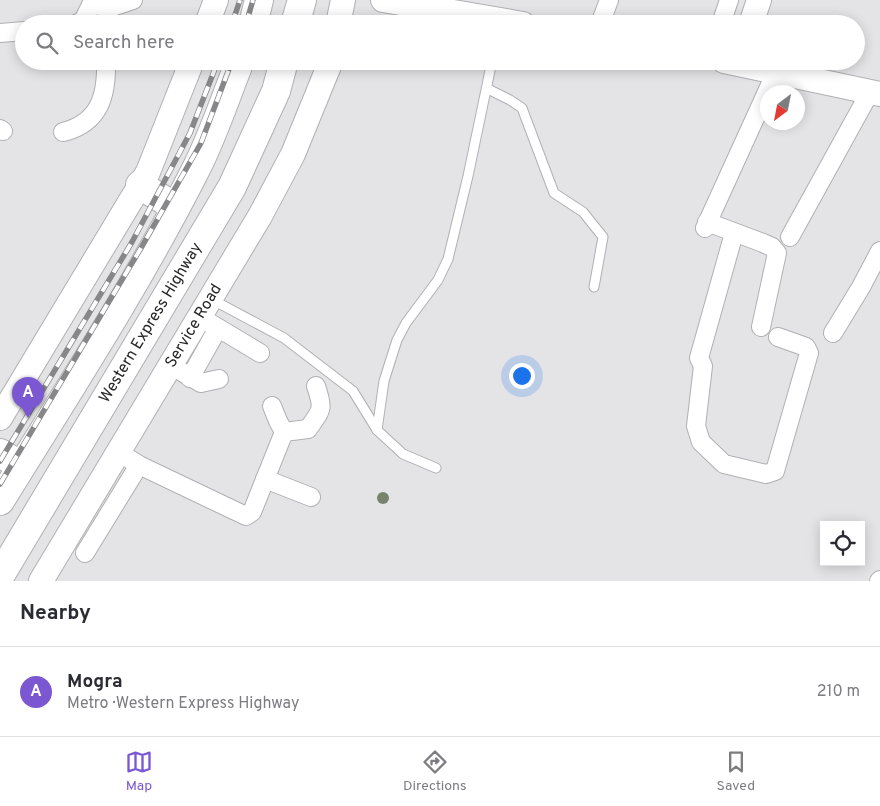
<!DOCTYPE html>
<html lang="en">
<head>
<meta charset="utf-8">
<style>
	:root { --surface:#fff; --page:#f7f7f7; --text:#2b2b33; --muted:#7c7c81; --line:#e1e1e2; --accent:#7b58d2 }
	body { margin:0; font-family:Overpass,sans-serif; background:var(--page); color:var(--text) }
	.controls { position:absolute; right:15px; bottom:15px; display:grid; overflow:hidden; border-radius:0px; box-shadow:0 2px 12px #0003 }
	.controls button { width:45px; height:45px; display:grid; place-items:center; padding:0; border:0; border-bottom:1px solid var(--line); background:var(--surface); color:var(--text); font:25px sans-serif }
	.compass { position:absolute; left:760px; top:85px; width:45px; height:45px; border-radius:50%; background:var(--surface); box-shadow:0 2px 12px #0003; rotate:212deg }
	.you { position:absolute; left:521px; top:375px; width:18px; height:18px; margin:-12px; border:4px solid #fff; border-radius:50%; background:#1a73e8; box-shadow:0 0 0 8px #1a73e833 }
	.badge { display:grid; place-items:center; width:32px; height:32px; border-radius:50%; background:var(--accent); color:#fff; font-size:16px; font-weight:700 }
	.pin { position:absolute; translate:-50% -41px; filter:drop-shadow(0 1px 2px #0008) }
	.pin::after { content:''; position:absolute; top:26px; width:18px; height:15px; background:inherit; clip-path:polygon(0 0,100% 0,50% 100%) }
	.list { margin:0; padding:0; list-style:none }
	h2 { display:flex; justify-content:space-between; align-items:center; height:65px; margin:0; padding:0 20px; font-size:21px }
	h2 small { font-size:16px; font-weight:400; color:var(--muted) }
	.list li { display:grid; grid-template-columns:32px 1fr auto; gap:15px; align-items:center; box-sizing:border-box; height:90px; padding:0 20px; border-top:1px solid var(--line) }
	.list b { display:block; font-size:19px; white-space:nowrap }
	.list p { margin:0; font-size:16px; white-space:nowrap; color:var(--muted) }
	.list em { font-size:16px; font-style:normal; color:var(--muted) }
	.icon { flex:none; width:28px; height:28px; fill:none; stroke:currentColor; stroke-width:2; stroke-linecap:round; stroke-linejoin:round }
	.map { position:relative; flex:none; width:880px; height:581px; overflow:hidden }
	.search { position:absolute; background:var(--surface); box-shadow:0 2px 12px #0003; left:15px; right:15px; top:15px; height:55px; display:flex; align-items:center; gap:12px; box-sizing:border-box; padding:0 18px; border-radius:28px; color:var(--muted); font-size:19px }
	.sheet { height:155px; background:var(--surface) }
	nav { display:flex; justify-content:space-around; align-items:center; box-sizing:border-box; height:70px; border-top:1px solid var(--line); background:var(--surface); font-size:14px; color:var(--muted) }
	nav a { display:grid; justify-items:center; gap:2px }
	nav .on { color:var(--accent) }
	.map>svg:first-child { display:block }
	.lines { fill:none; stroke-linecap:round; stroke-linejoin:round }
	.lane-casing { stroke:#afb0b2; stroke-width:11 }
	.street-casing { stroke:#afb0b2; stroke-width:20 }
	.secondary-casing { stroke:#afb0b2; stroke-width:26 }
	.highway-casing { stroke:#afb0b2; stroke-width:30 }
	.lane { stroke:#fff; stroke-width:9 }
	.street { stroke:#fff; stroke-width:18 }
	.secondary { stroke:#fff; stroke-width:24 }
	.highway { stroke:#fff; stroke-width:28 }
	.rail-casing { stroke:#878789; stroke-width:5.5 }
	.rail { stroke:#fff; stroke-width:4; stroke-dasharray:11; stroke-linecap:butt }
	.tree { fill:#79836b }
	.labels { text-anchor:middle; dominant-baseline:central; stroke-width:5; stroke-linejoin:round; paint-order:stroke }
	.street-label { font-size:16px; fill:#272728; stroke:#fff }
</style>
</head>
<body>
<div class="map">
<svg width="880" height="581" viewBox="0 0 880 581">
	<rect width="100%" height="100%" fill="#e4e4e7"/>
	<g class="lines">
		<g class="lane-casing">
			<g id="lane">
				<polyline points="488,89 510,100 522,108 554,193 583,212 603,237 594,287"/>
				<polyline points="211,299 284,338 353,391 377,430 403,454 436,468"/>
				<polyline points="377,430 384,381 397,340 406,323 438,280 448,259 468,176 492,61"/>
			</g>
		</g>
		<g class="street-casing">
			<g id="street">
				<polyline points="91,5 112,7 133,0"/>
				<polyline points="76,24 83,21 91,5"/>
				<polyline points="600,24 609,0"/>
				<polyline points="721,24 729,0"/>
				<polyline points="0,33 24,31"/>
				<polyline points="0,129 3,131"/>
				<path d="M63 132C100 123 107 95 106 61"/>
				<polyline points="707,222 763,243 772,247 777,253 761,327"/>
				<polyline points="705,228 776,72"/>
				<polyline points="734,233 699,358 703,366 696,426 701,442 724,464 766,474 775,471 809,353 806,347 778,337"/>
				<polyline points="790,237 870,92"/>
				<polyline points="200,317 260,353"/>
				<polyline points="833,333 861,287 880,251"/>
				<polyline points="182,372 201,383 219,379"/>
				<polyline points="190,378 218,328"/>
				<polyline points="272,406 278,421 284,432"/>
				<path d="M118 452 139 465 246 516 252 512 284 432 308 429C322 409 324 410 316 386"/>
				<polyline points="265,479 311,497"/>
				<polyline points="85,553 139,465"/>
				<polyline points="879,581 880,580"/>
			</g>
		</g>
		<g class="secondary-casing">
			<g id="secondary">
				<polyline points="383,0 523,24"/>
				<polyline points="207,24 216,0"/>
				<polyline points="338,24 343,0"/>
				<polyline points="751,24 759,0"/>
				<polyline points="724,61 880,94"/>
				<polyline points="0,418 148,172 192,61"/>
				<polyline points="41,581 260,216 293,154 331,61"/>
			</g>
		</g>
		<g class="highway-casing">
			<g id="highway">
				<polyline points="253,24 259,0"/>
				<polyline points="295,24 302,0"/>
				<polyline points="140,185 175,207"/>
				<polyline points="0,453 21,466"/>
				<path d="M0 501C68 391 139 282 197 167 214 133 226 96 240 61"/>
				<polyline points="0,576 232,187 276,91 284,61"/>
			</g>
		</g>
		<use href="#lane" class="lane"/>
		<use href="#street" class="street"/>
		<use href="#secondary" class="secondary"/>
		<use href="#highway" class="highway"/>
		<g class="rail-casing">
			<g id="rail">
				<polyline points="232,24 240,0"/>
				<polyline points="246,24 253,0"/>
				<polyline points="0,461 132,242 190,133 218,61"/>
				<polyline points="0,484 141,248 201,143 232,61"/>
			</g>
		</g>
		<use href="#rail" class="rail"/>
	</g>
	<circle class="tree" cx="383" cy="498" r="6"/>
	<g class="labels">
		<g class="street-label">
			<text transform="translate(151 323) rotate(-59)">Western Express Highway</text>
			<text transform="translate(194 326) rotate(-59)">Service Road</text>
		</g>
	</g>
</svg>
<div class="controls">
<button><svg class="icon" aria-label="locate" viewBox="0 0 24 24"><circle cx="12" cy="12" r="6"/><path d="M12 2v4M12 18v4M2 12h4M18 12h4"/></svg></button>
</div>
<svg class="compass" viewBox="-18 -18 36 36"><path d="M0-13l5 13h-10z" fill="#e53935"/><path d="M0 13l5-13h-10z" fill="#7c7c81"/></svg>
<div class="you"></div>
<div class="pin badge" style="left:28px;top:418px">A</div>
<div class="search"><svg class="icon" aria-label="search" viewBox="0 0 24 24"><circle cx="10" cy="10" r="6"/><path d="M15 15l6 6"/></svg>Search here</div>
</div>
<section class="sheet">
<h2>Nearby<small></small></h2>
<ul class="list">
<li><span class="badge">A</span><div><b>Mogra</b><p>Metro · Western Express Highway</p></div><em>210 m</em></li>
</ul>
</section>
<nav>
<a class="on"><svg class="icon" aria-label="map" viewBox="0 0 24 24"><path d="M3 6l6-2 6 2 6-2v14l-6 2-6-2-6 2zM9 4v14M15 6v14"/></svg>Map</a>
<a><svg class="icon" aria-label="directions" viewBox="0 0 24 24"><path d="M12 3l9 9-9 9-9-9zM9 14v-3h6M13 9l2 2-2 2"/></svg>Directions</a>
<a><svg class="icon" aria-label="saved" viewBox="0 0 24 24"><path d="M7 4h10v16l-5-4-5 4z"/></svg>Saved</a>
</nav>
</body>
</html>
